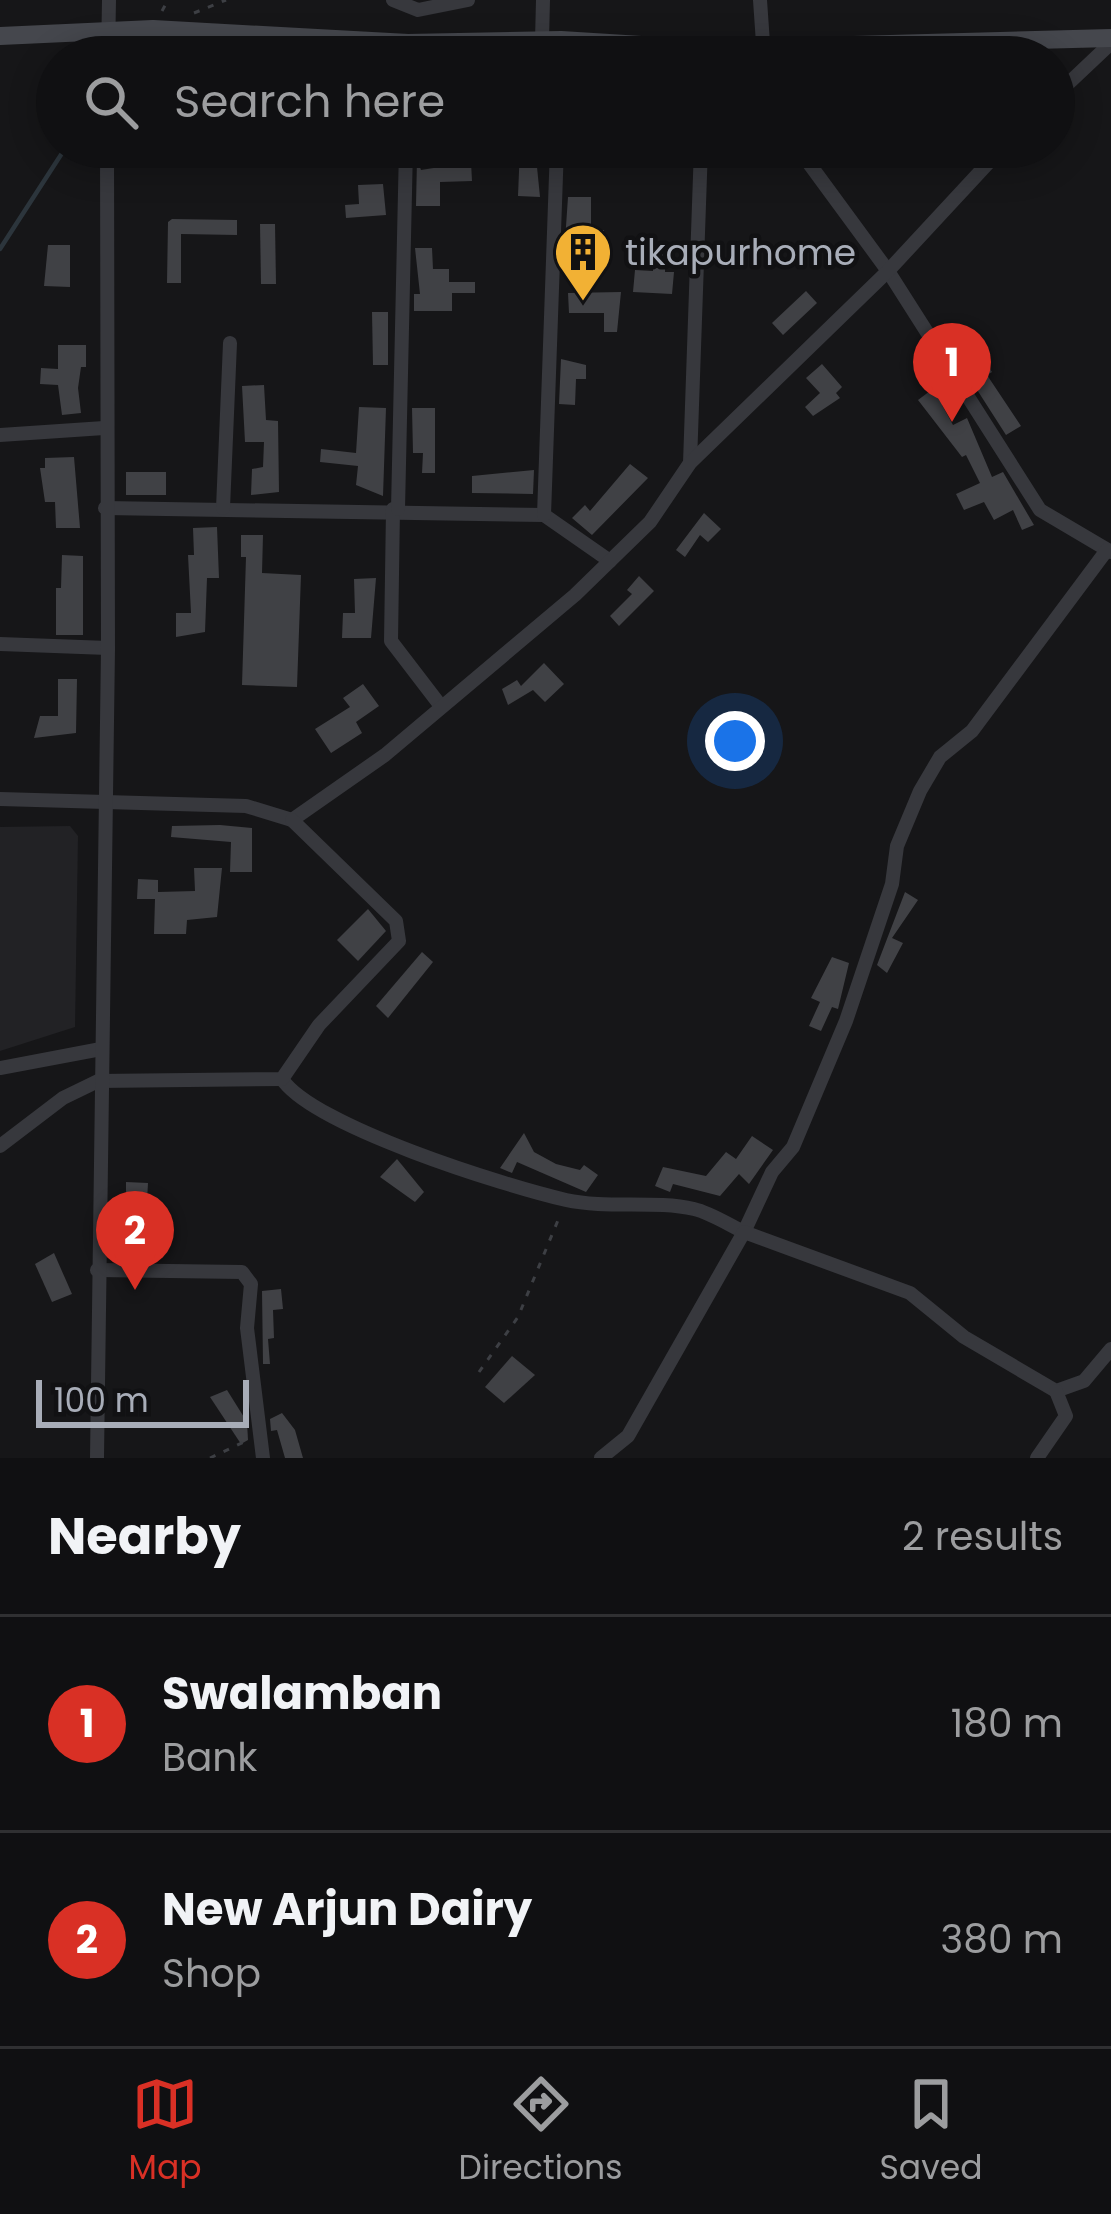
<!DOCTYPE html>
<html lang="en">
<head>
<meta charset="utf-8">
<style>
	:root { --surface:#101012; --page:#1e1e20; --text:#f1f3f6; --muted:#9c9d9f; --line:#303032; --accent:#d93025 }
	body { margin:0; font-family:Poppins,sans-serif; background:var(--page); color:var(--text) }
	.scale { position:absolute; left:36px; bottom:30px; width:213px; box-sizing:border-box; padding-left:12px; border:6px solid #a8adb8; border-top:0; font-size:33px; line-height:42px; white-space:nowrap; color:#a8adb8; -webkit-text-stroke:9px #111113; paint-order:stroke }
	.you { position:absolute; left:735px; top:741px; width:42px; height:42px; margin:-30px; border:9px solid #fff; border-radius:50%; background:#1a73e8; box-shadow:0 0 0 18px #1a73e833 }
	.badge { display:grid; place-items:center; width:78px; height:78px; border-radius:50%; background:var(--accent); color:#fff; font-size:39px; font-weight:700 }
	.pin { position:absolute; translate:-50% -99px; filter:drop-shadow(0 3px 6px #0008) }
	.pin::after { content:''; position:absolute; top:63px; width:42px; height:36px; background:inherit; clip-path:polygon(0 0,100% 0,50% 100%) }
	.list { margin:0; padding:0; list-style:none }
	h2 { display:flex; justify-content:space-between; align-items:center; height:156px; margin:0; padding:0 48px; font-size:51px }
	h2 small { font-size:39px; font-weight:400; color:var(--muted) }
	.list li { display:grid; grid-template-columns:78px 1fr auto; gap:36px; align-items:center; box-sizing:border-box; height:216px; padding:0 48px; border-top:3px solid var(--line) }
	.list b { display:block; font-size:45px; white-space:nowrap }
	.list p { margin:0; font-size:39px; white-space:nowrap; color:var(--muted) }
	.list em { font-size:39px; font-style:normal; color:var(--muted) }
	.icon { flex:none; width:66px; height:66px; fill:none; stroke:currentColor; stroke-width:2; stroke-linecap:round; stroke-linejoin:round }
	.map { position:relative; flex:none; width:1111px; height:1458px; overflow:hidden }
	.search { position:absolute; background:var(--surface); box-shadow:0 6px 30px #0003; left:36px; right:36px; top:36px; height:132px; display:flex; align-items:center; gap:30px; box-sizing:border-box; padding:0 42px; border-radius:66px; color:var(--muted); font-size:45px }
	.sheet { height:588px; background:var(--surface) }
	nav { display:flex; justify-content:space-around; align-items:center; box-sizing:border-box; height:168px; border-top:3px solid var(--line); background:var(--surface); font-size:33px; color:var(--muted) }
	nav a { display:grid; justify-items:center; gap:6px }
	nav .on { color:var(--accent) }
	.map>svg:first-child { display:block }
	.built { fill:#222225 }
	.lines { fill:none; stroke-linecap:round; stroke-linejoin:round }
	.stream { stroke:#2c353c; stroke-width:4.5 }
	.building { fill:#404145 }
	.path { stroke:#3d3f44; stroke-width:3; stroke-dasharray:6 9; stroke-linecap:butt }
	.street { stroke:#37383d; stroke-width:14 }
	.secondary { stroke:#45474d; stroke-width:18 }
	.labels { text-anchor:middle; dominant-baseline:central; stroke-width:9; stroke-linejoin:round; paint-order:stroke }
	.poi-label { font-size:36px; fill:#a8adb8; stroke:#111113; text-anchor:start }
</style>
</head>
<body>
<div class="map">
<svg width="1111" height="1458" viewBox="0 0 1111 1458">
	<rect width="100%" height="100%" fill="#161618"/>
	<polygon class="built" points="70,826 78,836 75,1027 0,1051 0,827"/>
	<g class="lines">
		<g class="stream">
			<polyline points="136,57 138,53"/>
			<polyline points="0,249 66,147"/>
		</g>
	</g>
	<g class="building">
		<polygon points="520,147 535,147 540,197 518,196"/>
		<polygon points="417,159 421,170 471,162 472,181 440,182 440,206 416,206"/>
		<polygon points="383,184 386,215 346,218 345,205 359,204 358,185"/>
		<polygon points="568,197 591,197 591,230 604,230 604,248 589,248 588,240 565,241"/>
		<polygon points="172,219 237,220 237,235 181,234 181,283 167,283 168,222"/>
		<polygon points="260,224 275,224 276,284 261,284"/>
		<polygon points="48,245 70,245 70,287 44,286"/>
		<polygon points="654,246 666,247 665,272 674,272 672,294 633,292 635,270 653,271"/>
		<polygon points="415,248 432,248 433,269 449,269 449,282 475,282 475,293 452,293 452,311 414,311 414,294 420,294"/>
		<polygon points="806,291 817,303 783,335 772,323"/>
		<polygon points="621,292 617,332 604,332 604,313 569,313 568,293"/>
		<polygon points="372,312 388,312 388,365 373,365"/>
		<polygon points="58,345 86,345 86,367 81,367 78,388 81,413 62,415 58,385 40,384 41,368 58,369"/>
		<polygon points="561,359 586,365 586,379 576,379 575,405 559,404"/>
		<polygon points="984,360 992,372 987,375 1021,426 1006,435 965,371"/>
		<polygon points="822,364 842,387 836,393 840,398 813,416 805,407 820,393 806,378"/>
		<polygon points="264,385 266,420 278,421 279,492 251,495 252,469 263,467 264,442 245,442 242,386"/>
		<polygon points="938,385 949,399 942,405 953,425 967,418 992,477 1003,472 1034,525 1022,530 1013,510 994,520 984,502 964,510 956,494 980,483 966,455 962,457 918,400"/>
		<polygon points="359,407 386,408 383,496 356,485 358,466 320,462 321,449 356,453"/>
		<polygon points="412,408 435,408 435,473 422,473 423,453 413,453"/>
		<polygon points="74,457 80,528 56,528 55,502 45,502 40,468 45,468 45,458"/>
		<polygon points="630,464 648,478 592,535 572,518 585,505 590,511"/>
		<polygon points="534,470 533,494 472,493 472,476"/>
		<rect x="126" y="472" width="40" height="23"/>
		<polygon points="704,513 721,529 708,542 700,535 685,557 676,550"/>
		<polygon points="217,527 219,578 207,578 205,632 176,637 176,613 191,613 188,555 194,555 193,528"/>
		<polygon points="241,535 263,535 262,573 301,575 297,687 242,685 246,557 241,557"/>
		<polygon points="62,555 83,556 83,635 56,635 56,588 61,588"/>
		<polygon points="639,576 654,591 619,626 610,616 632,594 627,590"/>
		<polygon points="376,578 371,638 342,638 343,613 355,613 354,579"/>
		<polygon points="544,663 564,684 545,702 533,690 508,705 502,689 517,680 521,686"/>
		<polygon points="58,679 77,679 76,733 34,738 40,716 58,716"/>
		<polygon points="363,684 379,706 356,722 362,733 331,753 315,729 350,707 343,698"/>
		<polygon points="220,825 252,828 252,872 230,872 231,842 171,837 172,826"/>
		<polygon points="194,868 222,868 217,917 187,920 186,934 154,934 155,899 137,899 138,879 158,880 158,892 195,891"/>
		<polygon points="905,892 918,900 892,938 903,943 887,973 877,965"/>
		<polygon points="368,909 386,931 358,961 337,940"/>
		<polygon points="422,952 433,962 388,1018 376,1006"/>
		<polygon points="832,957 849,963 838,1009 832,1007 821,1031 809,1026 820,1002 811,998"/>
		<polygon points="524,1133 534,1152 556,1164 580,1170 584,1165 598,1175 586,1192 517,1162 512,1173 500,1168"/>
		<polygon points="752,1136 773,1150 749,1184 739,1174 720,1196 673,1184 670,1192 655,1186 663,1167 706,1176 726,1152 736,1159"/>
		<polygon points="397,1159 424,1192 415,1202 380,1177"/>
		<polygon points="126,1182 148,1183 147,1201 140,1201 141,1226 149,1226 148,1259 125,1259 126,1225 119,1225 118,1204 126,1204"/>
		<polygon points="54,1253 72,1294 52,1302 35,1264"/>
		<polygon points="281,1289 283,1309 273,1310 274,1338 268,1339 270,1364 263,1364 262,1291"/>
		<polygon points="512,1356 535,1375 504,1403 485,1387"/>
		<polygon points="227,1390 247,1422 248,1440 241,1444 210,1397"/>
		<polygon points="282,1413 295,1430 303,1458 285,1458 277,1430 271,1431 270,1419"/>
	</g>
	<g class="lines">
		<g class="path">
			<polyline points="162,11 168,0"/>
			<polyline points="194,13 226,0"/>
			<polyline points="479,1372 518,1317 561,1213"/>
			<polyline points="210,1458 246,1441"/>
		</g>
		<g class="street">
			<polyline points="393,0 418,10 468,0"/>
			<polyline points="760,0 763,43"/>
			<polyline points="542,40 543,0"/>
			<polyline points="108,57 109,0"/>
			<polyline points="1054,97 1111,43"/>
			<polyline points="797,147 888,271 1040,510 1111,552"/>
			<polyline points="0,435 104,428"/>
			<polyline points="690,463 701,147"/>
			<polyline points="105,508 544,515 610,561"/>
			<polyline points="223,508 230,343"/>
			<polyline points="393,509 391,641 440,705"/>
			<polyline points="398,509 406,147"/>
			<polyline points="544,515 557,147"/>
			<polyline points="0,644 108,648"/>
			<polyline points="0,799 246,806 292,820 385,755 575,595 650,522 690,463 888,271 1003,147"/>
			<polyline points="0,1068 101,1049"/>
			<path d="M282 1079C313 1126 505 1186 566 1200 607 1209 655 1200 694 1209 711 1213 729 1225 744 1232L772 1172 793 1147 846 1021 892 884 897 846 920 791 940 757 972 731 1107 550"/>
			<polyline points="0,1146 63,1098 98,1081 282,1079 319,1025 399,941 396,921 292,820"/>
			<polyline points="97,1270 242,1272 251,1284 247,1328 263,1458"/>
			<polyline points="97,1458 108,648 107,147"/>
			<polyline points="601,1458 628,1436 744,1232 910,1293 964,1337 1056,1391 1084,1381 1111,1349"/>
			<polyline points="1037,1458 1066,1416 1056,1391"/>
		</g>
		<polyline class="secondary" points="0,36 153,29 408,43 561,40 705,49 1111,38"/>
	</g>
	<defs>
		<g id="building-pin" transform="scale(3)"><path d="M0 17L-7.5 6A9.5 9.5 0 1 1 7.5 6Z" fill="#f2b134" stroke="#111113"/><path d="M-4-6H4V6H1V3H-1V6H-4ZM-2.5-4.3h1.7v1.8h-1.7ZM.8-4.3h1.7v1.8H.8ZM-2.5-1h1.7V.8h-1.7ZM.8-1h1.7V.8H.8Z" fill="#111"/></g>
	</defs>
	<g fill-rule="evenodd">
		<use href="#building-pin" x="583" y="252"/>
	</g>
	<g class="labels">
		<g class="poi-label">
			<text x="625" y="252">tikapurhome</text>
		</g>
	</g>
</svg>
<div class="scale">100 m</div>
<div class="you"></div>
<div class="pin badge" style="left:952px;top:422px">1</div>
<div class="pin badge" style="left:135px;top:1290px">2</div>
<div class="search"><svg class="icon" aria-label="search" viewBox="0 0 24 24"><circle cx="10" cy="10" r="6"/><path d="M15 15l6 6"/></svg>Search here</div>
</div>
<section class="sheet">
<h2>Nearby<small>2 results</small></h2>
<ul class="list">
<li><span class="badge">1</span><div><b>Swalamban</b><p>Bank</p></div><em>180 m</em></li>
<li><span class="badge">2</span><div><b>New Arjun Dairy</b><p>Shop</p></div><em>380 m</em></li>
</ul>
</section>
<nav>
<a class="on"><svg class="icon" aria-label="map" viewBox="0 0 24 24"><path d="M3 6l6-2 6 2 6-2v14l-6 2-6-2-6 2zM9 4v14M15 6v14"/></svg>Map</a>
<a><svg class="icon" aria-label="directions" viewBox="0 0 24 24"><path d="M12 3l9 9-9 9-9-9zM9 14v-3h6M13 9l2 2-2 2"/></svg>Directions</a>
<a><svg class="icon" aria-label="saved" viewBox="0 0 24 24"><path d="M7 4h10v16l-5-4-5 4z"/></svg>Saved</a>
</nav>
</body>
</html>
